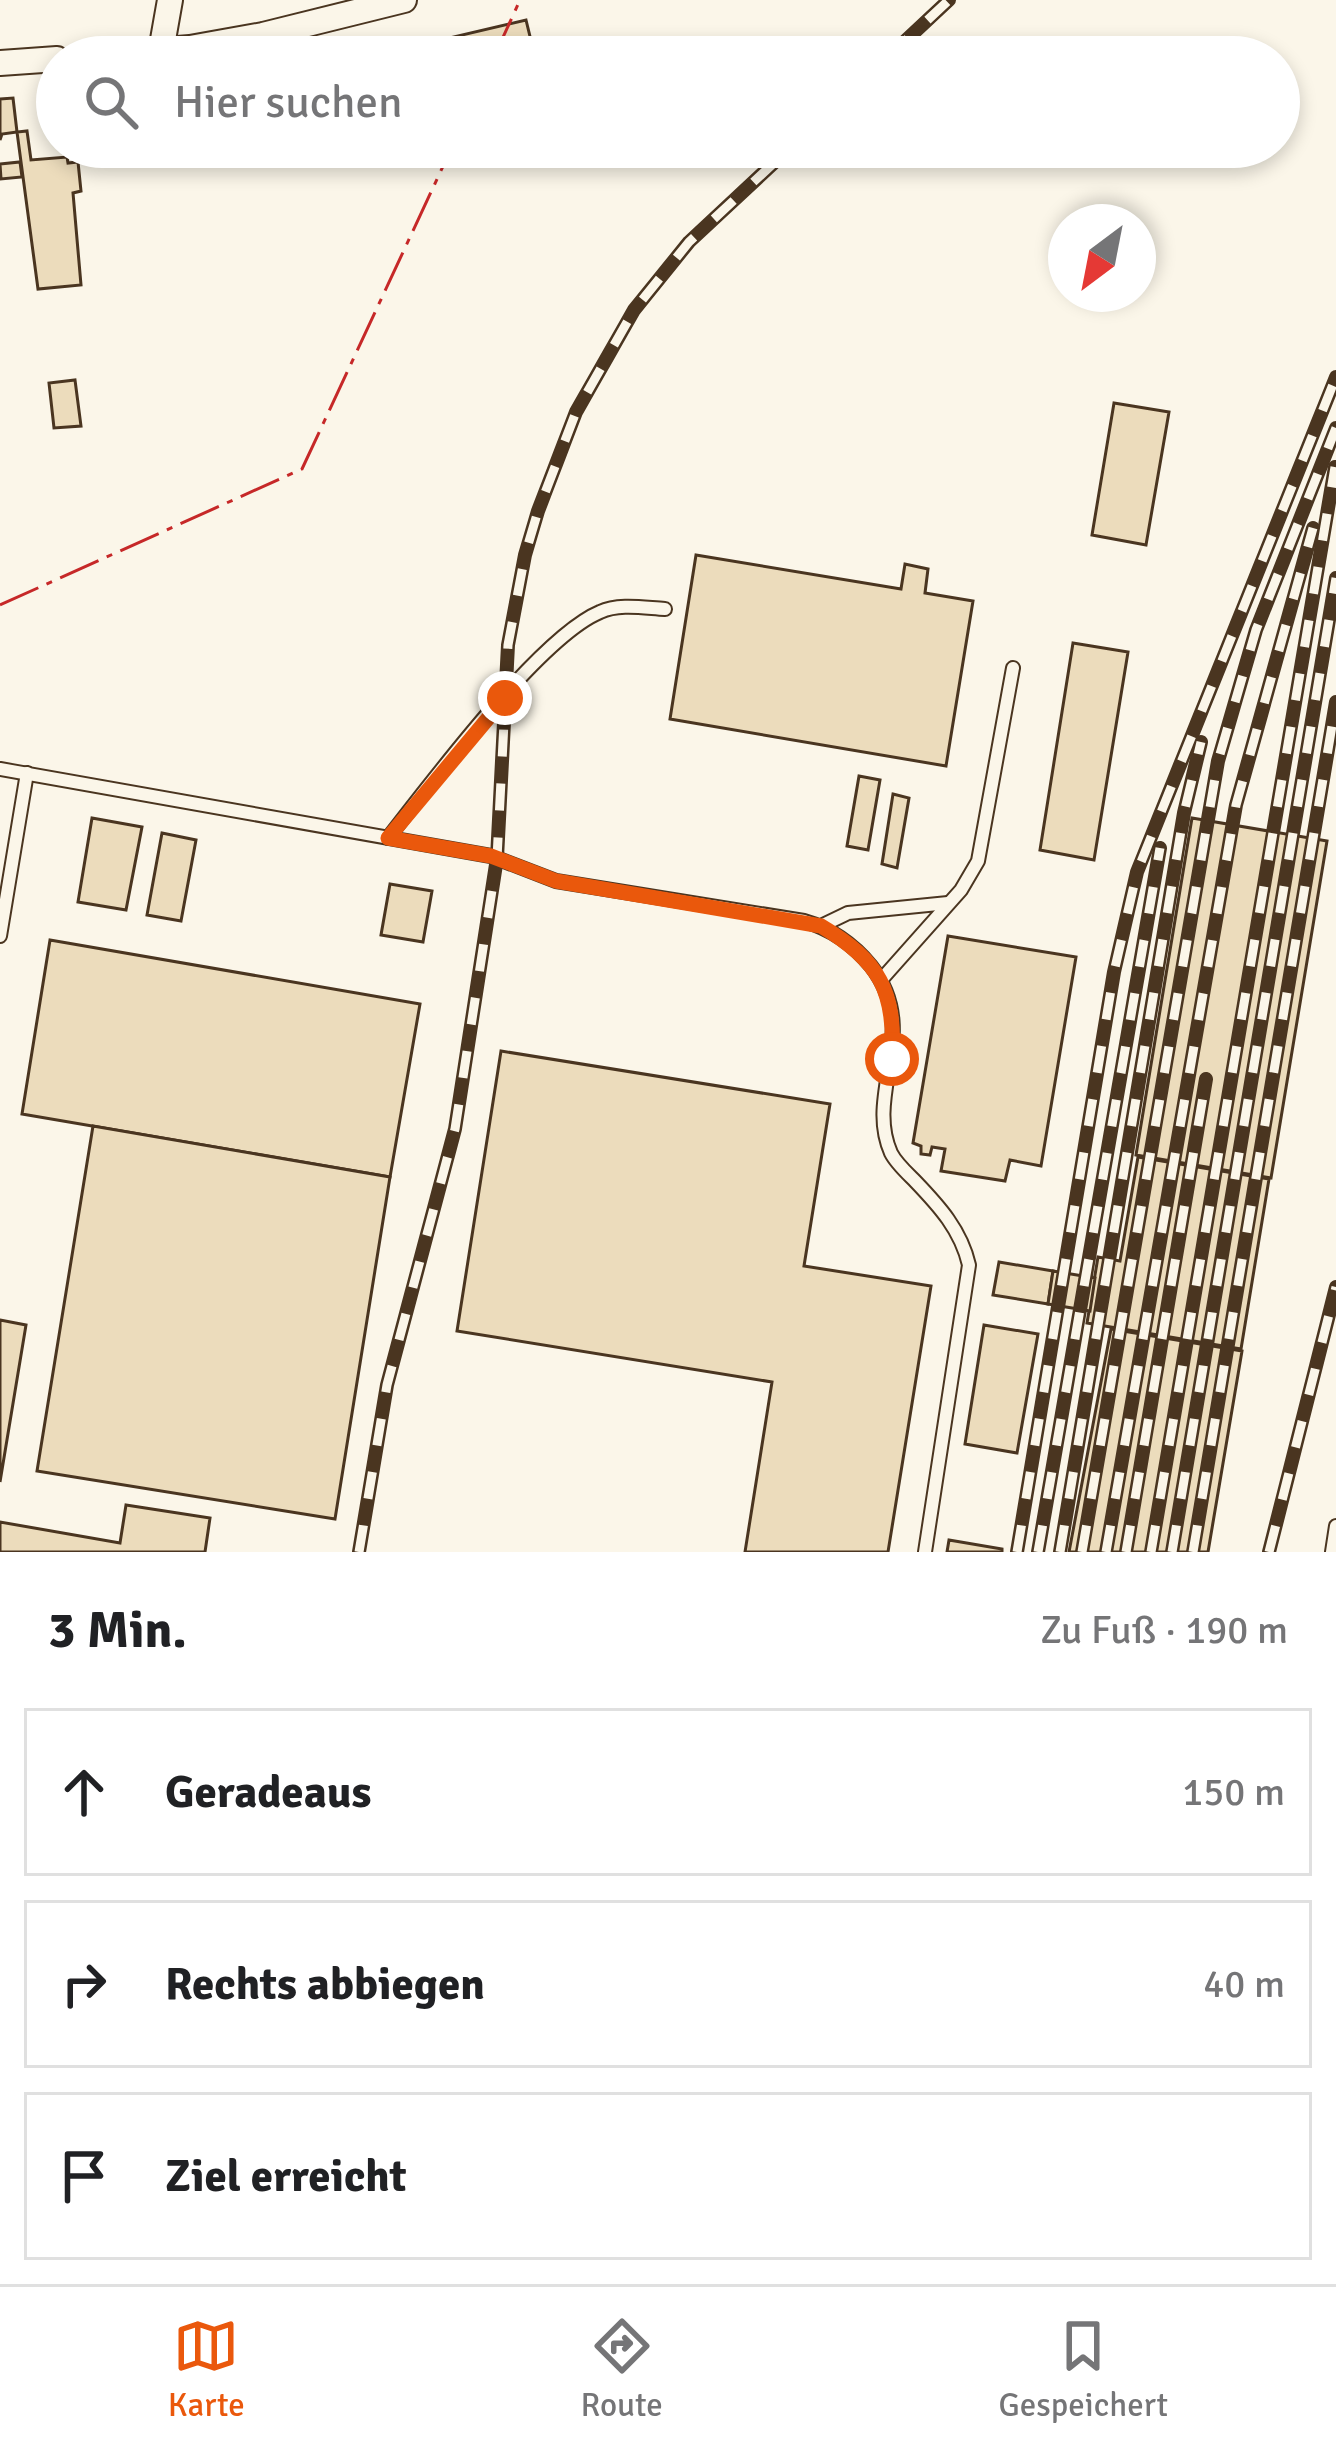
<!DOCTYPE html>
<html lang="de">
<head>
<meta charset="utf-8">
<style>
	:root { --surface:#fff; --page:#f2f2f2; --text:#202124; --muted:#757577; --line:#e0e0e0; --accent:#ea580c }
	body { margin:0; font-family:Signika,sans-serif; background:var(--page); color:var(--text) }
	.compass { position:absolute; left:1048px; top:204px; width:108px; height:108px; border-radius:50%; background:var(--surface); box-shadow:0 6px 18px #0003; rotate:212deg }
	.stop { position:absolute; width:36px; height:36px; margin:-27px; border:9px solid #ea580c; border-radius:50%; background:#fff }
	.stop.end { background:#ea580c; border-color:#fff; box-shadow:0 3px 12px #0008 }
	.list { margin:0; padding:0; list-style:none }
	h2 { display:flex; justify-content:space-between; align-items:center; height:156px; margin:0; padding:0 48px; font-size:51px }
	h2 small { font-size:39px; font-weight:400; color:var(--muted) }
	.list li { display:grid; grid-template-columns:78px 1fr auto; gap:36px; align-items:center; box-sizing:border-box; height:168px; margin:0 24px 24px; padding:0 24px; border:3px solid var(--line); border-radius:0px }
	.list b { display:block; font-size:45px; white-space:nowrap }
	.list em { font-size:39px; font-style:normal; color:var(--muted) }
	.icon { flex:none; width:66px; height:66px; fill:none; stroke:currentColor; stroke-width:2; stroke-linecap:round; stroke-linejoin:round }
	.map { position:relative; flex:none; width:1336px; height:1552px; overflow:hidden }
	.search { position:absolute; background:var(--surface); box-shadow:0 6px 18px #0003; left:36px; right:36px; top:36px; height:132px; display:flex; align-items:center; gap:30px; box-sizing:border-box; padding:0 42px; border-radius:66px; color:var(--muted); font-size:45px }
	.sheet { height:732px; background:var(--surface) }
	nav { display:flex; justify-content:space-around; align-items:center; box-sizing:border-box; height:168px; border-top:3px solid var(--line); background:var(--surface); font-size:33px; color:var(--muted) }
	nav a { display:grid; justify-items:center; gap:6px }
	nav .on { color:var(--accent) }
	.map>svg:first-child { display:block }
	.building { fill:#ecdcbc; stroke:#4a3520; stroke-width:3 }
	.lines { fill:none; stroke-linecap:round; stroke-linejoin:round }
	.lane-casing { stroke:#4a3520; stroke-width:16 }
	.street-casing { stroke:#4a3520; stroke-width:28 }
	.lane { stroke:#fbf6e9; stroke-width:12 }
	.street { stroke:#fbf6e9; stroke-width:24 }
	.rail-casing { stroke:#4a3520; stroke-width:14 }
	.rail { stroke:#fbf6e9; stroke-width:9; stroke-dasharray:27; stroke-linecap:butt }
	.power { stroke:#c62828; stroke-width:3; stroke-dasharray:42 9 6 9; stroke-linecap:butt }
	.route { stroke:#ea580c; stroke-width:15 }
</style>
</head>
<body>
<div class="map">
<svg width="1336" height="1552" viewBox="0 0 1336 1552">
	<rect width="100%" height="100%" fill="#fbf6e9"/>
	<g class="building">
		<polygon points="526,20 535,57 418,57 415,46"/>
		<polygon points="13,98 17,132 2,134 0,140 0,99"/>
		<polygon points="27,131 31,160 67,157 68,163 78,162 81,191 73,193 81,285 38,289 17,132"/>
		<polygon points="20,162 22,177 1,179 0,164"/>
		<polygon points="75,380 81,426 54,428 49,383"/>
		<polygon points="1114,403 1169,412 1146,545 1092,535"/>
		<polygon points="696,555 901,589 905,564 928,569 925,593 973,601 946,766 670,719"/>
		<polygon points="1073,643 1128,652 1094,860 1040,850"/>
		<polygon points="859,776 880,780 868,850 847,846"/>
		<polygon points="893,794 909,798 897,868 882,864"/>
		<polygon points="92,818 142,827 126,910 78,902"/>
		<polygon points="1192,818 1327,841 1271,1178 1136,1155"/>
		<polygon points="162,833 196,840 181,921 147,915"/>
		<polygon points="390,884 432,891 423,942 381,935"/>
		<polygon points="948,936 1076,957 1041,1166 1010,1160 1005,1181 941,1171 945,1149 932,1147 930,1155 921,1154 921,1146 913,1143"/>
		<polygon points="50,940 420,1004 390,1177 22,1114"/>
		<polygon points="501,1051 830,1104 804,1266 931,1286 888,1552 745,1552 772,1382 457,1331"/>
		<polygon points="93,1126 390,1177 335,1519 37,1471"/>
		<polygon points="1138,1157 1269,1179 1241,1349 1087,1323 1098,1257 1120,1261"/>
		<polygon points="999,1262 1053,1271 1048,1304 993,1295"/>
		<polygon points="1053,1271 1095,1278 1090,1311 1048,1304"/>
		<polygon points="0,1320 26,1325 0,1482"/>
		<polygon points="984,1325 1038,1334 1017,1453 965,1444"/>
		<polygon points="1111,1329 1242,1351 1208,1552 1069,1552"/>
		<polygon points="126,1505 210,1518 205,1552 0,1552 0,1522 120,1543"/>
		<polygon points="949,1540 1002,1549 1002,1552 947,1552"/>
	</g>
	<g class="lines">
		<g class="lane-casing">
			<g id="lane">
				<path d="M0 769 491 856 556 881 804 921C832 929 853 944 871 966 922 1031 864 1093 891 1153 896 1163 907 1173 915 1181 939 1206 961 1230 969 1265L925 1552"/>
				<path d="M388 838C431 783 540 637 600 612 619 603 645 608 665 609"/>
				<polyline points="821,926 848,913 948,903"/>
				<polyline points="0,936 27,773"/>
				<polyline points="881,980 961,890 978,861 1013,668"/>
				<polyline points="1332,1552 1336,1526"/>
			</g>
		</g>
		<g class="street-casing">
			<g id="street">
				<polyline points="161,51 170,0"/>
				<polyline points="78,57 190,48 263,35 404,0"/>
				<polyline points="0,63 57,59"/>
			</g>
		</g>
		<use href="#lane" class="lane"/>
		<use href="#street" class="street"/>
		<g class="rail-casing">
			<g id="rail">
				<polyline points="888,57 949,0"/>
				<polyline points="359,1552 387,1385 455,1129 497,858 508,645 525,555 538,511 576,412 634,310 689,242 791,147"/>
				<polyline points="1017,1552 1114,972 1137,872 1336,377"/>
				<polyline points="1038,1552 1160,848"/>
				<polyline points="1060,1552 1184,813 1201,742"/>
				<polyline points="1082,1552 1218,761 1256,630 1336,428"/>
				<polyline points="1106,1552 1236,805 1313,528"/>
				<polyline points="1126,1552 1206,1079"/>
				<polyline points="1151,1552 1335,467"/>
				<polyline points="1172,1552 1336,578"/>
				<polyline points="1193,1552 1336,702"/>
				<polyline points="1269,1552 1336,1287"/>
			</g>
		</g>
		<use href="#rail" class="rail"/>
		<g class="power">
			<polyline points="494,57 520,0"/>
			<polyline points="0,605 302,469 452,147"/>
		</g>
	</g>
	<g class="lines">
		<path class="route" d="M505 698 388 838 491 856 556 881 821 926C880 961 896 992 892 1059"/>
	</g>
</svg>
<svg class="compass" viewBox="-18 -18 36 36"><path d="M0-13l5 13h-10z" fill="#e53935"/><path d="M0 13l5-13h-10z" fill="#757577"/></svg>
<div class="stop" style="left:892px;top:1059px"></div>
<div class="stop end" style="left:505px;top:698px"></div>
<div class="search"><svg class="icon" aria-label="search" viewBox="0 0 24 24"><circle cx="10" cy="10" r="6"/><path d="M15 15l6 6"/></svg>Hier suchen</div>
</div>
<section class="sheet">
<h2>3 Min.<small>Zu Fuß · 190 m</small></h2>
<ul class="list">
<li><svg class="icon" aria-label="ahead" viewBox="0 0 24 24"><path d="M12 20V5M6 11l6-6 6 6"/></svg><div><b>Geradeaus</b></div><em>150 m</em></li>
<li><svg class="icon" aria-label="right" viewBox="0 0 24 24"><path d="M7 20v-9h11M14 6l5 5-5 5"/></svg><div><b>Rechts abbiegen</b></div><em>40 m</em></li>
<li><svg class="icon" aria-label="arrive" viewBox="0 0 24 24"><path d="M6 21V4h12l-3 4 3 4H6"/></svg><div><b>Ziel erreicht</b></div></li>
</ul>
</section>
<nav>
<a class="on"><svg class="icon" aria-label="map" viewBox="0 0 24 24"><path d="M3 6l6-2 6 2 6-2v14l-6 2-6-2-6 2zM9 4v14M15 6v14"/></svg>Karte</a>
<a><svg class="icon" aria-label="directions" viewBox="0 0 24 24"><path d="M12 3l9 9-9 9-9-9zM9 14v-3h6M13 9l2 2-2 2"/></svg>Route</a>
<a><svg class="icon" aria-label="saved" viewBox="0 0 24 24"><path d="M7 4h10v16l-5-4-5 4z"/></svg>Gespeichert</a>
</nav>
</body>
</html>
